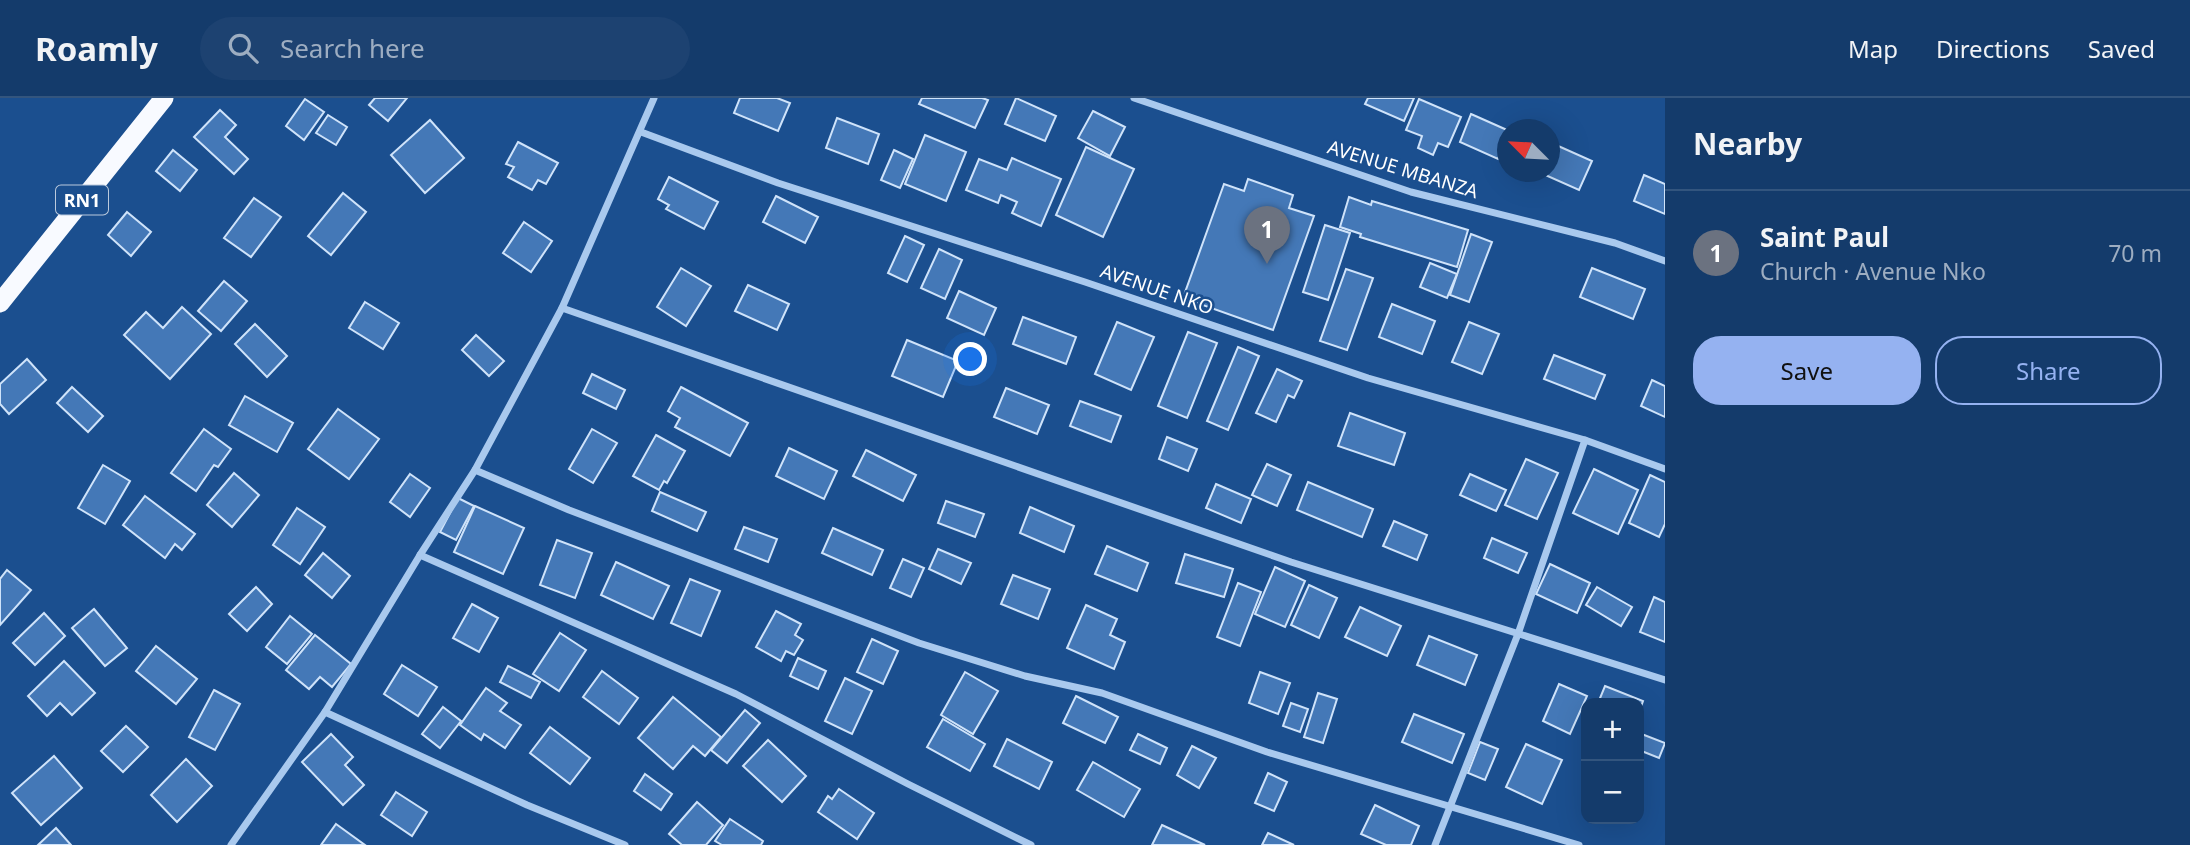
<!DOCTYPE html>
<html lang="en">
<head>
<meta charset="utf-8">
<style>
	:root { --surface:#143b6b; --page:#1d4271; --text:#f1f3f6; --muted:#9dadc1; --line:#33557e; --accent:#95b2f1 }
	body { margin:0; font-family:"Noto Sans",sans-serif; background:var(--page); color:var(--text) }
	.controls { position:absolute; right:21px; bottom:21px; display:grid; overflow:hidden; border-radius:14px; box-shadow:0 7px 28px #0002 }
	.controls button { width:63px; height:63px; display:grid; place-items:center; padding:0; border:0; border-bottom:2px solid var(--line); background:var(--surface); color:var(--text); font:35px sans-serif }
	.compass { position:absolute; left:1497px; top:21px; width:63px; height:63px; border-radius:50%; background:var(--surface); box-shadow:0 7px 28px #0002; rotate:294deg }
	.you { position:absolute; left:971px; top:262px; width:24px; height:24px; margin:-18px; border:5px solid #fff; border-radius:50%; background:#1a73e8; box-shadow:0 0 0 10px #1a73e833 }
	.badge { display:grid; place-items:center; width:46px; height:46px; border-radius:50%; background:var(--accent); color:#fff; font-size:23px; font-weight:700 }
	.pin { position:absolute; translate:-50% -58px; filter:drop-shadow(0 2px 4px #0008) }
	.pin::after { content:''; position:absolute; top:37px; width:24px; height:21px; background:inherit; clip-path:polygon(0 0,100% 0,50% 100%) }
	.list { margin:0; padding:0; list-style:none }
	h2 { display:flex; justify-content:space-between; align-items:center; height:91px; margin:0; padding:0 28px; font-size:30px }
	h2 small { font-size:23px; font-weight:400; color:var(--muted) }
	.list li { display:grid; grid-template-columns:46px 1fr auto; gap:21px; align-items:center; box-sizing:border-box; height:126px; padding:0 28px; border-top:2px solid var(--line) }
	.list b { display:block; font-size:26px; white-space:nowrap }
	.list p { margin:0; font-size:23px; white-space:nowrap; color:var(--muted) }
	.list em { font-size:23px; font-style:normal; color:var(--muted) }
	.actions { display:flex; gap:14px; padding:21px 28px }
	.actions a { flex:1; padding:16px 0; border:2px solid var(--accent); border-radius:28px; text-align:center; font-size:24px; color:var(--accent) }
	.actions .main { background:var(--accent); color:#111 }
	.icon { flex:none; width:38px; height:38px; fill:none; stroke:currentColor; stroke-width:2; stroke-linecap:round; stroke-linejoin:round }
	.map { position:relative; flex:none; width:1665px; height:747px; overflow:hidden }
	header { display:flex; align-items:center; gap:42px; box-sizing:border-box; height:98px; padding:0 35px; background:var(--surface); border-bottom:2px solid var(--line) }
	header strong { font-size:33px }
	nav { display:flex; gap:38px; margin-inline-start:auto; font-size:24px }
	.search { width:490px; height:63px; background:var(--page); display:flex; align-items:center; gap:18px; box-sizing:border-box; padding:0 24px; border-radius:38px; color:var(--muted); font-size:26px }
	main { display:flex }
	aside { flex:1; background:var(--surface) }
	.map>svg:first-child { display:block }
	.building { fill:#4478b7; stroke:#cfe3fa; stroke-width:2 }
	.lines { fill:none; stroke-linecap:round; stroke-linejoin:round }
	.minor { stroke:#a9c9ee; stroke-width:7 }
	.trunk { stroke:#f8faff; stroke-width:19 }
	.labels { text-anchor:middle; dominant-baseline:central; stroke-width:5; stroke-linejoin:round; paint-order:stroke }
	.shield { fill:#1b4f8f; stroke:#bbcadd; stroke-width:2 }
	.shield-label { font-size:18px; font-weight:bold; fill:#fff }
	.street-label { font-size:19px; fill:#fff; stroke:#1b4f8f }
</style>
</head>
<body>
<header>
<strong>Roamly</strong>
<div class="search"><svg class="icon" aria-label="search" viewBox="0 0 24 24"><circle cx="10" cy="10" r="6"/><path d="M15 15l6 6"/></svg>Search here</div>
<nav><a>Map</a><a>Directions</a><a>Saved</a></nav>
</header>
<main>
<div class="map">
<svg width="1665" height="747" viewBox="0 0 1665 747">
	<rect width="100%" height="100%" fill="#1b4f8f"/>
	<g class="building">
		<polygon points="375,0 407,0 388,23 369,7"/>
		<polygon points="740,0 777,0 790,5 778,33 734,15"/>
		<polygon points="922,0 982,0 988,2 975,30 919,6"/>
		<polygon points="1016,0 1056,18 1045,43 1005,26"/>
		<polygon points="1368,0 1414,0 1404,23 1365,6"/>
		<polygon points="305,1 324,14 304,42 286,28"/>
		<polygon points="1419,1 1461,19 1448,49 1438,45 1433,57 1418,50 1422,38 1406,32"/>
		<polygon points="220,12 236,27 225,39 248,61 234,76 194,39"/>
		<polygon points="1093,13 1125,29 1110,58 1078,40"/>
		<polygon points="1471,16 1507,32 1507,39 1498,61 1460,44"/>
		<polygon points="328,17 347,29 336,47 316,35"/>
		<polygon points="837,20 879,36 868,66 826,50"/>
		<polygon points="430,22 464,60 425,95 391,57"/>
		<polygon points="925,37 966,54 946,103 905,86"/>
		<polygon points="518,44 558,65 546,86 538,82 532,92 508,79 514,69 506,66"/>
		<polygon points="1556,47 1592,63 1579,92 1543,76 1544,74 1549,74 1549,62"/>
		<polygon points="1086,49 1134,71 1103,139 1056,117"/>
		<polygon points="173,52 197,72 180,93 156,73"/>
		<polygon points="894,52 913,61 900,90 881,82"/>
		<polygon points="1012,60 1061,81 1041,128 1012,115 1017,104 1001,97 998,105 966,92 979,61 1007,72"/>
		<polygon points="1644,77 1665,86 1665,116 1634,103"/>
		<polygon points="669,79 718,104 704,131 666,111 669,107 658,101"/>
		<polygon points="1248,81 1293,97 1289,110 1314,118 1273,232 1183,200 1224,86 1244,93"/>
		<polygon points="343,95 366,114 331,157 308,138"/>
		<polygon points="776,98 818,119 805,145 763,124"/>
		<polygon points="1349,99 1371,107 1372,103 1468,132 1457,169 1360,139 1361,136 1340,129"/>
		<polygon points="254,100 281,119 251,159 224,140"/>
		<polygon points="127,114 151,134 131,158 108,137"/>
		<polygon points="524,124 552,143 531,174 503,155"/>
		<polygon points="1325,127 1350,135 1328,202 1303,194"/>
		<polygon points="1471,136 1492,144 1469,204 1450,197"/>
		<polygon points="905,138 924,147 907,184 888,175"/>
		<polygon points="939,151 962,162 945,201 921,190"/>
		<polygon points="1430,165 1457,176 1447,200 1420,189"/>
		<polygon points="681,170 711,188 686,228 657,209"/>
		<polygon points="1592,170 1645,191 1633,221 1580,199"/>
		<polygon points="1346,171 1373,180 1347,252 1320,243"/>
		<polygon points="224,183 247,203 221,233 198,213"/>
		<polygon points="748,187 789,206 777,232 735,213"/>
		<polygon points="959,193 996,210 984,237 947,220"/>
		<polygon points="365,204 399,225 383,251 349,230"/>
		<polygon points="1392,206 1435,223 1422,256 1379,239"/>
		<polygon points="182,209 211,236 170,281 124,237 146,214 163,230"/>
		<polygon points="1023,219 1076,239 1066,266 1013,246"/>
		<polygon points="1117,224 1154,239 1131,292 1095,276"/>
		<polygon points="1469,224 1499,236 1482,276 1452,264"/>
		<polygon points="255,226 287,258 267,279 235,246"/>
		<polygon points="1188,234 1217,245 1187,320 1158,308"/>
		<polygon points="476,237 504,263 489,278 462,252"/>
		<polygon points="907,242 958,263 943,299 892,278"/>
		<polygon points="1238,249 1259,258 1228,332 1207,323"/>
		<polygon points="1554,257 1605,277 1595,301 1544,281"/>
		<polygon points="27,261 46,282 9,316 0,306 0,286"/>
		<polygon points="1277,271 1302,283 1294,300 1288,297 1276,324 1256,315"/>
		<polygon points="592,276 625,292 616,311 583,295"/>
		<polygon points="1652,282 1665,288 1665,319 1641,308"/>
		<polygon points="72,289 103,318 88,334 57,305"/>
		<polygon points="681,289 748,325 730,358 675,329 680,320 668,313"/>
		<polygon points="1006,290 1049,307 1037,336 994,319"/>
		<polygon points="245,298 293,325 277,354 229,327"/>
		<polygon points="1080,303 1121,318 1111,344 1070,328"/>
		<polygon points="338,311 379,341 349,381 308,351"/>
		<polygon points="1350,315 1405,335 1394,367 1338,348"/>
		<polygon points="204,331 231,351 218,369 214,367 196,393 171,375"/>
		<polygon points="592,331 617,345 593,385 569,371"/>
		<polygon points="656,337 685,353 667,385 664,383 659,392 633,378"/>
		<polygon points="1167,339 1197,351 1188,373 1159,361"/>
		<polygon points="789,350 837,373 824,401 776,378"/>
		<polygon points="866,352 916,377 903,403 853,378"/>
		<polygon points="1526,361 1558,375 1537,421 1505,407"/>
		<polygon points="1267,366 1291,377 1277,408 1252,397"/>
		<polygon points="103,367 130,383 105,426 78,410"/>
		<polygon points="1594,371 1638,392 1618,436 1573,415"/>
		<polygon points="234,375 259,397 232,429 207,407"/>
		<polygon points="410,376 430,390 410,419 390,404"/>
		<polygon points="1470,376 1506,392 1496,413 1460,397"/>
		<polygon points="1650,377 1665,384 1665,426 1659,439 1629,425"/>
		<polygon points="1308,384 1373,411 1362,439 1297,412"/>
		<polygon points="1216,386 1251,401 1241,425 1206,410"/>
		<polygon points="660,394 706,414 697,433 652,413"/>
		<polygon points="145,398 195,436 182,452 175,446 165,460 123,427"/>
		<polygon points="458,400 474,408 456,442 440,434"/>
		<polygon points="946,403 984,416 975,439 938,425"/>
		<polygon points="475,408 524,430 503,476 454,454"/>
		<polygon points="1030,409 1074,428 1064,454 1020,435"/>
		<polygon points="297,410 325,429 300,466 273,447"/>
		<polygon points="1394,423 1427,437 1417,462 1383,448"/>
		<polygon points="744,429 777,441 768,464 735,451"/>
		<polygon points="833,430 883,452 872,477 822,455"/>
		<polygon points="1492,440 1527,455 1518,475 1484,460"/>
		<polygon points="557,442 592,455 575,500 540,487"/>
		<polygon points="1107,448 1148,465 1137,493 1095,476"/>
		<polygon points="938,451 971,465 961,486 929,471"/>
		<polygon points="323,455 350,478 332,500 305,477"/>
		<polygon points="1185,456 1233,471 1224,499 1176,485"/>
		<polygon points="903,461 924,470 911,499 890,490"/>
		<polygon points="616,464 669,488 653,521 601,497"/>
		<polygon points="1550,466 1590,485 1577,515 1536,496"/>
		<polygon points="1275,469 1305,483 1285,529 1255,516"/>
		<polygon points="7,472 31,492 0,527 0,481"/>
		<polygon points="1013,477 1050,491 1038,521 1001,506"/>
		<polygon points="690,481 720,493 701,538 671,525"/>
		<polygon points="1238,485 1261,494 1240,548 1217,539"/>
		<polygon points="1309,487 1337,500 1319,540 1291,527"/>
		<polygon points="256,489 272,506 247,533 229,516"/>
		<polygon points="1597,489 1632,509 1621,528 1586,507"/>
		<polygon points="1654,499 1665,504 1665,544 1640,534"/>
		<polygon points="472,506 498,520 479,554 453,540"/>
		<polygon points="1086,507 1117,521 1110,537 1125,544 1114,571 1067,550"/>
		<polygon points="1360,509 1401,528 1387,558 1345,539"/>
		<polygon points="94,511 127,550 105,568 72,530"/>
		<polygon points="776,513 801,526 795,537 803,542 794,557 786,553 781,563 756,549"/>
		<polygon points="44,515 65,538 35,567 13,545"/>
		<polygon points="290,518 312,536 287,566 266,549"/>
		<polygon points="560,535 586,552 559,593 533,576"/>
		<polygon points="315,537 351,566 332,589 320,579 309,591 286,572"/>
		<polygon points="1429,538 1477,557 1465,587 1417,567"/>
		<polygon points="872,541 898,553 883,586 857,574"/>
		<polygon points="156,548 197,581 176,606 136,573"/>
		<polygon points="798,560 826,573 818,591 790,578"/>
		<polygon points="64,563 95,595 72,617 60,605 47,618 28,598"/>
		<polygon points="402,567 437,589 418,618 384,596"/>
		<polygon points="508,568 540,584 531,600 500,584"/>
		<polygon points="602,573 638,600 619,626 583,599"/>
		<polygon points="965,574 998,593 973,636 941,617"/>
		<polygon points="1260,574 1290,585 1278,616 1249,605"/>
		<polygon points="845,580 872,593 852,636 825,623"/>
		<polygon points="1559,586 1587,598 1570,636 1543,623"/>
		<polygon points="1605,588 1643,603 1639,614 1639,605 1598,605"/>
		<polygon points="486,590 507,605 500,613 521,627 505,650 484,636 481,642 460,627"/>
		<polygon points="214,592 240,606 215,652 189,639"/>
		<polygon points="1318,595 1337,601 1323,645 1304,639"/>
		<polygon points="1076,598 1118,619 1105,645 1063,625"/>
		<polygon points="673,599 721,639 705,658 693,648 673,671 638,640"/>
		<polygon points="1291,605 1308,611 1300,634 1283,628"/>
		<polygon points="443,609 461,623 440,650 422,636"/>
		<polygon points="745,612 760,625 727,665 711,652"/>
		<polygon points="1414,616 1464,636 1452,665 1402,644"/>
		<polygon points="943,621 985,646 970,673 927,649"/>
		<polygon points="126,628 148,649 123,674 101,653"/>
		<polygon points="550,629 590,660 570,686 530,655"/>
		<polygon points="1639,635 1665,645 1659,660 1639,652"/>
		<polygon points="331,636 353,659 345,667 364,687 343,707 302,664"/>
		<polygon points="1138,636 1167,650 1160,666 1130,652"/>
		<polygon points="1007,641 1052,664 1039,691 994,668"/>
		<polygon points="768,642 806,678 782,704 743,668"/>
		<polygon points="1480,644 1498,651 1485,682 1468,675"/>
		<polygon points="1526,646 1562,662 1542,706 1506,689"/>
		<polygon points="1192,648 1216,660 1199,690 1177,677"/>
		<polygon points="54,658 82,690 41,727 12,695"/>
		<polygon points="186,661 212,688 177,724 151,697"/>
		<polygon points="1093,664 1140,691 1124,719 1077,692"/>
		<polygon points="1268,675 1287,684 1274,713 1255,705"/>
		<polygon points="645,676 672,696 661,712 634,693"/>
		<polygon points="839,691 874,715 857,741 818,714 828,698 832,701"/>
		<polygon points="396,694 427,714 412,738 381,717"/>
		<polygon points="697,704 723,727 706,747 682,747 669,736"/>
		<polygon points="1375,707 1419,728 1411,747 1386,747 1361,736"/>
		<polygon points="730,721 763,743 761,747 722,747 715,743"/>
		<polygon points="336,726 365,747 321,747"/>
		<polygon points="1162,727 1205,747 1152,747"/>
		<polygon points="56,730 71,747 38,747"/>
		<polygon points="1268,735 1294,747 1262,747"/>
	</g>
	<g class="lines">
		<g class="minor">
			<polyline points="1134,0 1411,94 1615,145 1665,163"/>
			<polyline points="641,34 778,85 1085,184 1368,280 1585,342 1665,371"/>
			<polyline points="562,210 1291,464 1665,582"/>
			<polyline points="475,372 569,412 919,545 1025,578 1102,595 1267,654 1579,747"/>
			<polyline points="420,457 736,596 908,686 1031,747"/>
			<polyline points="325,614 527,707 625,747"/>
			<polyline points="231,747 325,614 420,457 475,372 562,210 654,0"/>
			<polyline points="1435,747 1518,536 1585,342"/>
		</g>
		<polyline class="trunk" points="0,205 164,0"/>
	</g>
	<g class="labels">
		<rect class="shield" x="56" y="87.5" width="52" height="29" rx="5"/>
		<g class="shield-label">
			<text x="82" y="102">RN1</text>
		</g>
		<g class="street-label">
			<text transform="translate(1403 71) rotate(17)">AVENUE MBANZA</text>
			<text transform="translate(1157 191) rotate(19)">AVENUE NKO</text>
		</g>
	</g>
</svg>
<div class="controls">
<button>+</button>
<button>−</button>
</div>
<svg class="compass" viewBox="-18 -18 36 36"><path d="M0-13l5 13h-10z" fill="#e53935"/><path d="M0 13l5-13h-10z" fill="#9dadc1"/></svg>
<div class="you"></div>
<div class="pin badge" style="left:1267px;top:166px;background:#6b7280">1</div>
</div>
<aside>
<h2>Nearby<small></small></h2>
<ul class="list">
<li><span class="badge" style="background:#6b7280">1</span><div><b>Saint Paul</b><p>Church · Avenue Nko</p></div><em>70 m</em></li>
</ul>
<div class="actions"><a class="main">Save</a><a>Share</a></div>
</aside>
</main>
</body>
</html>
